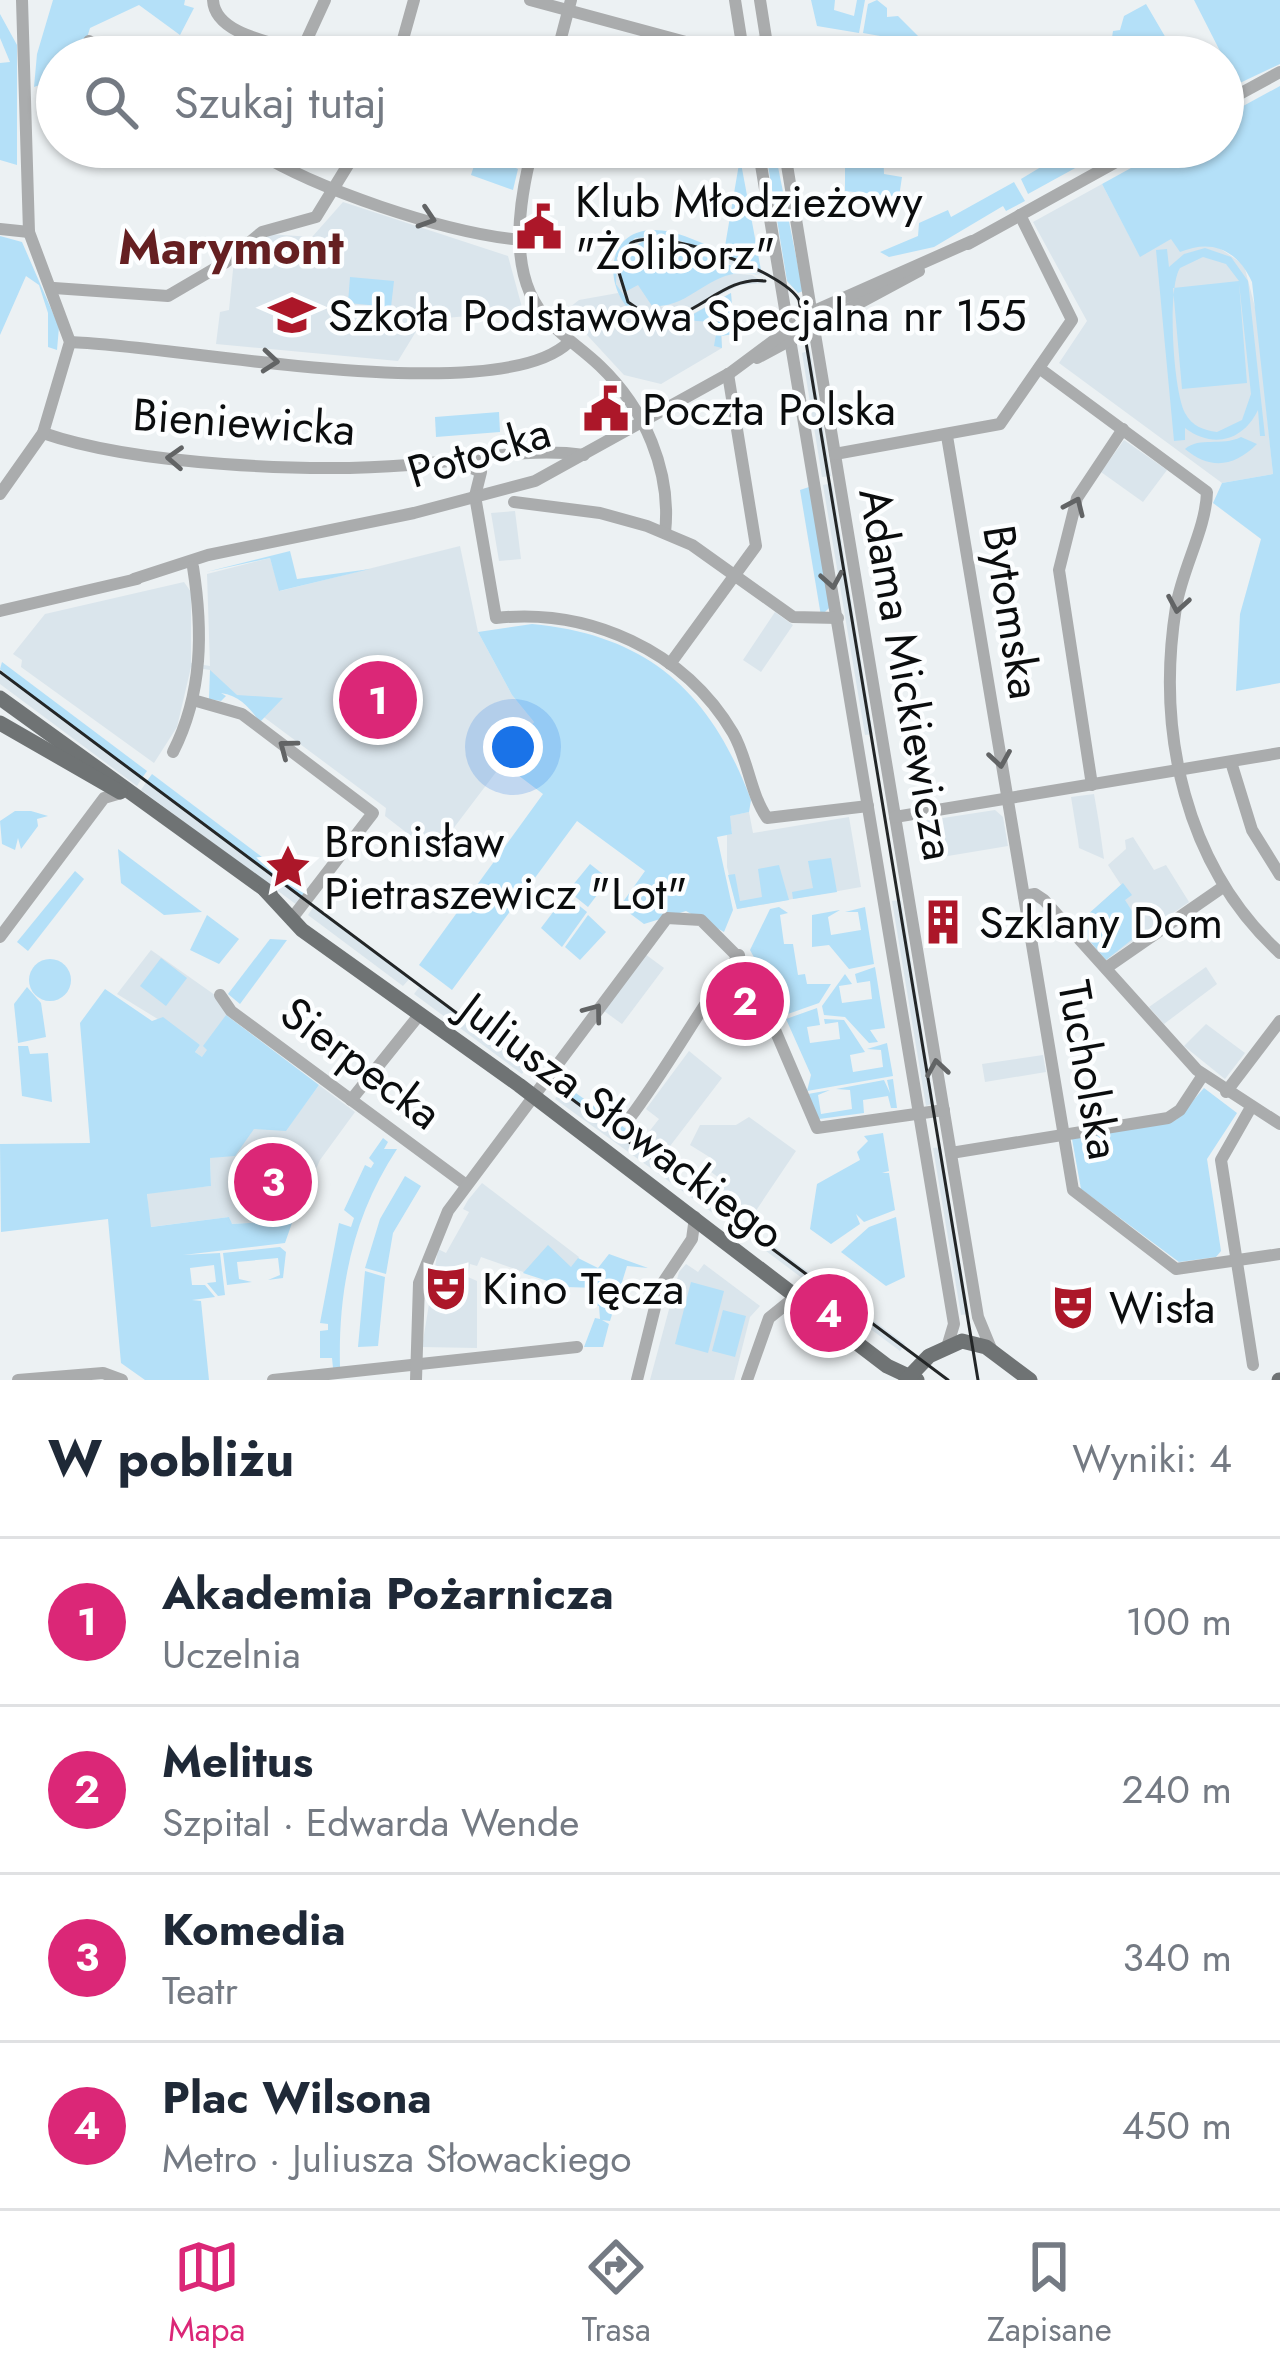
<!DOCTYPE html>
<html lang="pl">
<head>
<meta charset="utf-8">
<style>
	:root { --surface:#fff; --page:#f6f6f7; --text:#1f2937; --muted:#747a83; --line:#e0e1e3; --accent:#db2777 }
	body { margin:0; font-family:Jost,sans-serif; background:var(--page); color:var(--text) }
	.you { position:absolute; left:513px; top:747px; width:42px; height:42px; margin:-30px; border:9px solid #fff; border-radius:50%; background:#1a73e8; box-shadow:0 0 0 18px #1a73e833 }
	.badge { display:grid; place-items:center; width:78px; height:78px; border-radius:50%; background:var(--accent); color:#fff; font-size:39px; font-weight:700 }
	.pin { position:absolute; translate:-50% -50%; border:6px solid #fff; box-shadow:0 3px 12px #0006 }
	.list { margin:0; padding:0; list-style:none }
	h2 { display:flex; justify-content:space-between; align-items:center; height:156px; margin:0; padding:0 48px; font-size:51px }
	h2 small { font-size:39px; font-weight:400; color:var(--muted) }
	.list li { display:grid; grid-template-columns:78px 1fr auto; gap:36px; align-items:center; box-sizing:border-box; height:168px; padding:0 48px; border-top:3px solid var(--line) }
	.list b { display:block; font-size:45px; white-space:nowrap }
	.list p { margin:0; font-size:39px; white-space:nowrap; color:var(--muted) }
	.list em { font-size:39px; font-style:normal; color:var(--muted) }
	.icon { flex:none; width:66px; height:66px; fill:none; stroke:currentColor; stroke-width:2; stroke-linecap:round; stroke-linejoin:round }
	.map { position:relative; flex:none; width:1280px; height:1380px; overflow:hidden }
	.search { position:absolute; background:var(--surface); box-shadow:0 3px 9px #0004; left:36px; right:36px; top:36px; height:132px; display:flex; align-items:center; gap:30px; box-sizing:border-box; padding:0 42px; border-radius:66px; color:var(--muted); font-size:45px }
	.sheet { height:828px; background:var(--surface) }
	nav { display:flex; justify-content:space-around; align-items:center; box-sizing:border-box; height:168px; border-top:3px solid var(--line); background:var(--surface); font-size:33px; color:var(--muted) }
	nav a { display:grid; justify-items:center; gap:6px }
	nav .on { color:var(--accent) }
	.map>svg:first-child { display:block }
	.built { fill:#dae5ec }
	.green { fill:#b4e0f8; fill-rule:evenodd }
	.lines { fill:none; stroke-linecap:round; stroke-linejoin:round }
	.minor { stroke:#aaacad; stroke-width:12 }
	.major { stroke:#6f7374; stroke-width:15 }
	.tram { stroke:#232627; stroke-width:3 }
	.oneway { stroke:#626465 }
	.labels { text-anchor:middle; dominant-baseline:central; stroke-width:9; stroke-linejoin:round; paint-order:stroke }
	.poi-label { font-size:45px; fill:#0b0d0e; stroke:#fcfeff; text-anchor:start }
	.street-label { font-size:45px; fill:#0b0d0e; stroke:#fcfeff }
	.neighbourhood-label { font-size:48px; font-weight:bold; fill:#651f21; stroke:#fcfeff }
</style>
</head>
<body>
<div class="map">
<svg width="1280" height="1380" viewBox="0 0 1280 1380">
	<rect width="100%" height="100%" fill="#ecf1f3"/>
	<g class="built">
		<polygon points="1102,184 1140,256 1171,238 1218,247 1244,265 1257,315 1273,474 1222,483 1059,363 1087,321 1033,222"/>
		<polygon points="343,202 508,256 523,311 423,320 398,361 216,344 220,312 229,310 234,260 268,234 312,237"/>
		<polygon points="646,234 672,237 761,270 762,275 650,238 633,245 622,257 619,275 626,291 638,284 662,307 727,273 752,275 764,283 740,285 660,324 676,323 731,293 734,334 722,335 722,348 661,384 624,375 565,311 579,300 618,293 631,311 616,284 615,264 627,243"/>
		<polygon points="810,350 831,476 822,477 802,353"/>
		<polygon points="1124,440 1167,470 1143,502 1101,472"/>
		<polygon points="832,483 873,734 865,735 823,485"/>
		<polygon points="515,511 521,559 499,561 491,513"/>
		<polygon points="460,546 478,632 512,695 534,722 434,854 385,816 386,808 210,677 210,670 191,667 177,727 154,763 21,667 22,660 13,654 45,614 184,582 191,592 191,663 210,666 207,574 270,558 280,591"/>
		<polygon points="775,612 793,625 761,672 743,660"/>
		<polygon points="0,669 142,778 137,786 0,684"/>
		<polygon points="147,781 302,898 297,905 141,790"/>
		<polygon points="1094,794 1099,823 1104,859 1079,848 1078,840 1071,797"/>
		<polygon points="995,810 1003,817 1008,846 924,860 917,822"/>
		<polygon points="749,812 753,833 849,817 861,887 737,909 727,867 727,835 732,833 729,816"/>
		<polygon points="1133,837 1154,870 1166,865 1189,902 1106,960 1076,925 1121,885 1108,865 1126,849 1125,840"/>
		<polygon points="901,900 934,1103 926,1106 892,901"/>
		<polygon points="314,906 410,978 403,986 308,915"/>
		<polygon points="151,950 222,1000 226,1015 275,1053 246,1090 195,1052 200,1045 117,994"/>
		<polygon points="645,954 664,968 622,1024 604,1011"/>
		<polygon points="1206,967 1217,984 1164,1024 1149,1007"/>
		<polygon points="420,986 527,1066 522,1074 414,994"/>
		<polygon points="1206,1024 1245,1053 1225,1079 1184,1046"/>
		<polygon points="689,1051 722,1078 667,1150 648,1133 659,1119 646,1109"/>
		<polygon points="1043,1055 1046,1072 985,1082 982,1064"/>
		<polygon points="319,1085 355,1112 320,1160 293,1220 231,1224 229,1217 150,1227 147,1193 211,1186 210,1158 255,1128 286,1130"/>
		<polygon points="561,1091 722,1209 717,1216 555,1099"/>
		<polygon points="749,1117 796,1151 753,1215 714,1185 719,1178 706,1168 711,1158 690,1145 700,1125 736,1125"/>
		<polygon points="941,1147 969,1314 961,1315 933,1148"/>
		<polygon points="482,1183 579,1257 560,1285 481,1257 477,1266 470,1264 468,1277 477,1281 477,1348 422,1347 438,1249 446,1253 469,1212 463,1209 468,1200"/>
		<polygon points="728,1212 905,1344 900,1351 723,1219"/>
		<polygon points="686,1264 698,1272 704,1264 760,1306 750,1317 734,1380 650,1380 679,1272"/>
	</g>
	<g class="green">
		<polygon points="53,0 185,0 184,5 194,8 180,35 139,5 90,28 81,57 57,57 57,79 34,87 37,54"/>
		<polygon points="811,0 835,0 834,10 854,16 857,0 865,0 859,33 817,26"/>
		<polygon points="877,0 887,8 887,17 898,16 926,44 863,33 868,4"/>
		<polygon points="1194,0 1280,0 1280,64 1225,90 1223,57"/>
		<polygon points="1146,4 1177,57 1109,57 1113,31 1120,30 1124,16"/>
		<polygon points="0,14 17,45 17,165 0,160 0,63 10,62 0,38"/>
		<polygon points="863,37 930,48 933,57 913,51 911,57 859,57"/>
		<path d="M1280 86V683L1236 691 1240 614 1261 539 1213 503 1222 483 1273 474 1252 282C1238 251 1213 238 1180 252L1171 239 1140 257 1102 184 1169 147H1223V117Z"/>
		<polygon points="765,147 774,147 803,291 798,293 787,281"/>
		<polygon points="845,147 883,147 884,174 902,177 899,197 845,191"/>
		<polygon points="1074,147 1108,150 1028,194 1021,179"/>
		<polygon points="479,150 518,169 513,190 471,175"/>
		<path d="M740 158 761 270 664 235 635 238 617 258 616 284 639 317 676 323C609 337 587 231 653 230 678 230 702 244 724 252Z"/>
		<polygon points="1014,182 1025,201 1006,211 1003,206 934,247 889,257 880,252 918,236 919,223 948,210 951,217"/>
		<polygon points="0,236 22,242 59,327 57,350 48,347 48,313 39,285 26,276 0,335"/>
		<path d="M650 238 762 276C712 261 695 309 652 306L638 285 625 292 619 268 628 249Z"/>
		<path d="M1205 248 1231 257 1248 281 1265 436H1260L1258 410C1243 441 1213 449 1185 428V440L1174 441 1156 250 1167 249 1169 267 1184 254ZM1203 257 1226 264 1239 281 1173 288 1182 389 1247 383 1239 283 1251 394 1242 420 1217 432C1203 430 1192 426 1185 413 1173 390 1167 288 1180 268Z"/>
		<polygon points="350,277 394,281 391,307 348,303"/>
		<polygon points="731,293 734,334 721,336 722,348 714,346 719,317 713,316 711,322 683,320"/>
		<polygon points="499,412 500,432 436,437 435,417"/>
		<path d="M1241 437 1257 444C1234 467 1210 470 1185 449 1200 436 1221 447 1241 437Z"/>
		<polygon points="809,487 830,607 821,616 800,490"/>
		<polygon points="290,551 297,579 370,569 279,591 270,558 206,572"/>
		<path d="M532 624C649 635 711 693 751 800L749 812 730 816 732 834 717 837 733 910 724 932 686 911 644 924 620 906 645 871 577 821 452 990 419 965 543 794 502 763 534 722 512 695 478 632Z"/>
		<polygon points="2,662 147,771 142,778 18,685 0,669"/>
		<path d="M210 670 237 695 283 698 260 722C251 710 241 696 221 693L226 696 221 701 209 699Z"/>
		<polygon points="152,774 307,891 302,898 147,781"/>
		<polygon points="31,811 48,816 37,819 38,826 21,849 18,838 15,850 2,844 0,821 15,811"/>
		<polygon points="118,849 202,912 164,915 121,883"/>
		<polygon points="831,858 837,892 793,899 792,892 813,888 808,861"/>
		<polygon points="590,864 609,879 588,907 568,891"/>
		<polygon points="779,865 789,900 737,909 728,875 735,874 740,901 762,897 758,869"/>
		<polygon points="75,871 84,879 28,951 17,942"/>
		<polygon points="1123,883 1132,895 1125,900 1144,930 1106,960 1076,925"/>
		<polygon points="566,895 587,912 562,947 541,928"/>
		<polygon points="779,907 788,913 780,915 784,944 793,944 798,975 805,974 807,984 831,984 819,1003 785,1015 750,950 770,909"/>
		<polygon points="865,907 874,964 849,969 829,945 812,947 812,915 840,910 828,917 831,935 861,930 858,912 845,912"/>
		<polygon points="207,915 239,939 219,964 190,950"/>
		<polygon points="588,915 606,932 580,960 565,947"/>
		<polygon points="270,939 287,940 240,1004 228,994"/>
		<polygon points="161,958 187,978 166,1006 140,986"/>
		<circle cx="50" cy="980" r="21"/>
		<polygon points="875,967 885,1028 870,1030 878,1042 869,1043 845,1017 824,1015 822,1006 845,974 852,984 839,986 842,1003 872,999 870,981 857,983 855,974"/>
		<polygon points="27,987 41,1003 46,1037 18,1043 14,1004"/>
		<polygon points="105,989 152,1021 163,1017 200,1045 195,1052 202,1057 207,1050 203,1046 226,1015 319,1085 286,1131 254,1129 235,1156 210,1158 211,1186 147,1194 151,1227 229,1217 232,1224 293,1220 285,1243 183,1255 220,1253 225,1295 218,1296 207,1283 216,1282 214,1265 190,1268 192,1285 205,1285 215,1297 192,1300 201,1301 209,1380 145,1380 121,1363 108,1219 1,1232 0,1144 90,1143 80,1023"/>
		<polygon points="817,1008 820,1025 807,1027 810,1043 840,1039 838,1022 825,1024 824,1019 844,1020 865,1052 850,1055 853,1072 883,1067 881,1050 867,1049 887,1043 893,1076 807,1091 811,1075 786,1019"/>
		<polygon points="18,1046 28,1046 30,1054 48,1053 52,1102 22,1096"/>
		<polygon points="893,1079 897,1108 891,1108 888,1096 863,1100 864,1113 819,1119 808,1094 830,1090 818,1095 821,1114 852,1109 850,1090 836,1089 884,1080 890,1093 887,1080"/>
		<polygon points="566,1086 657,1151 653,1156 561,1091"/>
		<polygon points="1204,1088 1237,1113 1207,1159 1221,1251 1216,1257 1179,1262 1081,1189 1072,1139 1176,1120"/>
		<polygon points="883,1133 889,1171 882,1173 889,1173 895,1210 864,1222 856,1214 860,1224 831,1244 810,1229 817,1184 860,1160 857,1152 868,1141 864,1136"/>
		<path d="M383 1138 388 1142 384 1149H397C353 1216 338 1288 340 1367L333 1368 332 1358H320V1331L328 1330V1324L320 1323 339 1223 351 1227 354 1218 344 1210 365 1165 371 1168 374 1163 369 1158Z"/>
		<polygon points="405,1176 421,1186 393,1233 386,1274 365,1268 380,1219"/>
		<polygon points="896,1217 905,1277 886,1286 841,1252 869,1227"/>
		<polygon points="548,1245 571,1267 578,1258 598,1268 609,1254 648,1268 627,1266 610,1321 602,1320 609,1324 603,1347 584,1347 595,1318 600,1319 599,1306 593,1305 598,1288 566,1287 523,1273"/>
		<polygon points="280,1247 286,1252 283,1278 268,1280 280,1275 278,1258 237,1262 239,1279 252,1282 227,1285 223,1253"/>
		<polygon points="365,1271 385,1277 378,1346 358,1347"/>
		<polygon points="691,1282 724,1291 708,1353 675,1344"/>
		<polygon points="723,1310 746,1316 735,1357 712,1351"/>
	</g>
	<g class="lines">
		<g class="minor">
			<path d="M213 0C215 39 288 44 318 57"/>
			<polyline points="530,0 708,48 766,41"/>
			<polyline points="735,0 744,57"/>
			<polyline points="760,0 769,57"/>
			<polyline points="89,41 113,57"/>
			<polyline points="302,50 325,0"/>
			<polyline points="398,57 414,0"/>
			<polyline points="556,57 571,0"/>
			<polyline points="1223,103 1280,72"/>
			<path d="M249 147C313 189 445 233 521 240"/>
			<path d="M533 147C521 192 511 249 530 293 545 327 575 342 600 366 644 408 672 471 665 533"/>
			<polyline points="758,147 954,1324 948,1344"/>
			<polyline points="784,147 978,1317 992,1351"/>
			<polyline points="0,229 29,232"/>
			<polyline points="968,244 1143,147"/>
			<polyline points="54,288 168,296 226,262 262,232 316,217 359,147"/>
			<path d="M70 342C174 345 498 411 569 342"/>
			<polyline points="757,358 919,271"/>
			<path d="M1039 368 1207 492C1206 529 1182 569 1176 607 1156 732 1185 866 1280 953"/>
			<path d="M43 433C135 465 311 473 409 465 465 461 528 447 584 455"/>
			<polyline points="947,436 1073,1190 1176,1269 1280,1254"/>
			<polyline points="835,454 1000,424 1072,320 1020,215"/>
			<path d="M455 461 481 472 475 496 496 618C589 608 684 650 733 733 748 759 750 793 767 818L868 806"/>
			<polyline points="0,494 43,433 70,342 29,232 22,0"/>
			<polyline points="514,502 600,513 647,526 692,545 793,617 838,618"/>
			<polyline points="134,579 208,555 414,513 535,481 730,373 812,312 972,241"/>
			<polyline points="0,611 137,579"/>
			<polyline points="670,664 756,546 728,374"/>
			<polyline points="193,700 242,714 373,813 296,913"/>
			<path d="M173 752C203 693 203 630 193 567"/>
			<polyline points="1231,762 1252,830 1280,875"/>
			<polyline points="1092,785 1059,570 1077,498 1123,429"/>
			<polyline points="895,817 1280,753"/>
			<polyline points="1024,896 1035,894 1044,900 1197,1070 1280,1124"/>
			<polyline points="0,937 104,798 121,793"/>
			<polyline points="1106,968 1223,887"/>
			<polyline points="220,995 231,1011 465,1184"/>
			<polyline points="1226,1092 1280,1021"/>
			<polyline points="351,1100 420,1014"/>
			<polyline points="1250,1109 1221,1160 1253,1365"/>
			<path d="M629 1119C669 1066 699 1009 739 955"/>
			<polyline points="951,1153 1168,1118 1180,1110 1203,1075"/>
			<polyline points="18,1380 103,1373 122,1380"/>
			<polyline points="273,1380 577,1347"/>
			<polyline points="416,1380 419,1283 448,1211 667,918 701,920 748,967 817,1128 944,1110"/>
			<polyline points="637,1380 660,1287 692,1239 695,1217"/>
			<polyline points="747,1380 769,1318 795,1297"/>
		</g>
		<g class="major">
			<polyline points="0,698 270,893"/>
			<polyline points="0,723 120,792"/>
			<polyline points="265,890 302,930 519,1085 887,1366 917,1380"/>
			<polyline points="906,1380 929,1356 962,1341 986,1347 1030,1380"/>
			<polyline points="1279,1380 1280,1380"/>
		</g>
		<g class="tram">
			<path d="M765 281C723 275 695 321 654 320L628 302 617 266 631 243C660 226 784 271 799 300L978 1380"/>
			<polyline points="0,672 948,1380"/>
		</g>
	</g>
	<defs><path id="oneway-chevron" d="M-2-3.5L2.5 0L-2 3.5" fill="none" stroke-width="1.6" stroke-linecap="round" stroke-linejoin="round" transform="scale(3)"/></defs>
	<g class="oneway">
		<use href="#oneway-chevron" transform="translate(427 218) rotate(18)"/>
		<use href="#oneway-chevron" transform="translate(270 361) rotate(5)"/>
		<use href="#oneway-chevron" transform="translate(175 458) rotate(-177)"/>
		<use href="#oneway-chevron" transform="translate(1075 506) rotate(-66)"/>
		<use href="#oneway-chevron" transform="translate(832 580) rotate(80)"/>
		<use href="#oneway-chevron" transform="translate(1178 604) rotate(100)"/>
		<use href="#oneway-chevron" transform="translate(287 748) rotate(-143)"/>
		<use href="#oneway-chevron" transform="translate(1000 759) rotate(81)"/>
		<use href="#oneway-chevron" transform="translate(594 1012) rotate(-53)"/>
		<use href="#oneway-chevron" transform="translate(937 1068) rotate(-99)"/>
	</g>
	<defs>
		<g id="civic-bare" transform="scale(3.6)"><path d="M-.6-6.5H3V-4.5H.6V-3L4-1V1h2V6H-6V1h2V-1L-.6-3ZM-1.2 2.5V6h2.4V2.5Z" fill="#ac1729" stroke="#fcfeff" stroke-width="2.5" paint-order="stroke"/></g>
		<g id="school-bare" transform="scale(3.6)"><path d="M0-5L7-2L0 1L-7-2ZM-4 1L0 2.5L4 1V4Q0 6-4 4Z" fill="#ac1729" stroke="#fcfeff" stroke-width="2.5" paint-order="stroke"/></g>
		<g id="sight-bare" transform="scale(3.6)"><path d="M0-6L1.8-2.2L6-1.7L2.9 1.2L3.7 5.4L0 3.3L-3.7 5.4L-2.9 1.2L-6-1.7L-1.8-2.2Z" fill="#ac1729" stroke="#fcfeff" stroke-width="2.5" paint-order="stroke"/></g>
		<g id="building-bare" transform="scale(3.6)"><path d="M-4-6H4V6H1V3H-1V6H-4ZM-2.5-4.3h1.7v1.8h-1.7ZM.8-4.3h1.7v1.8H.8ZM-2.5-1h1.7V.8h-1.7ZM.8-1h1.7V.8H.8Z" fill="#ac1729" stroke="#fcfeff" stroke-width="2.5" paint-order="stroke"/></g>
		<g id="theatre-bare" transform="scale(3.6)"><path d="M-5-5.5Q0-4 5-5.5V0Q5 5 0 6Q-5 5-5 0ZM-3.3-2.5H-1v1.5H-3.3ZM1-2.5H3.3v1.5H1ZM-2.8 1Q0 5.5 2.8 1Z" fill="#ac1729" stroke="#fcfeff" stroke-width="2.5" paint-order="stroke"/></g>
	</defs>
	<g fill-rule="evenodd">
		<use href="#civic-bare" x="539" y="227"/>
		<use href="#school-bare" x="292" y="315"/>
		<use href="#civic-bare" x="606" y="409"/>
		<use href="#sight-bare" x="288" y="867"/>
		<use href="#building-bare" x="943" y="922"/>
		<use href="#theatre-bare" x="446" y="1288"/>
		<use href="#theatre-bare" x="1073" y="1307"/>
	</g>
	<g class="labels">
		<g class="poi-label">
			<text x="575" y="201">Klub Młodzieżowy<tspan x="575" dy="52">"Żoliborz"</tspan></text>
			<text x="328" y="315">Szkoła Podstawowa Specjalna nr 155</text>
			<text x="642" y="409">Poczta Polska</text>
			<text x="324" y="841">Bronisław<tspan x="324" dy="52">Pietraszewicz "Lot"</tspan></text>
			<text x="979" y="922">Szklany Dom</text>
			<text x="482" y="1288">Kino Tęcza</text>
			<text x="1109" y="1307">Wisła</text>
		</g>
		<g class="street-label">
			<text transform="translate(244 422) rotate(4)">Bieniewicka</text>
			<text transform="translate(479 452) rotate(-17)">Potocka</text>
			<text transform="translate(1012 612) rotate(81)">Bytomska</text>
			<text transform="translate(907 674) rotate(80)">Adama Mickiewicza</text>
			<text transform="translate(361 1063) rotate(37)">Sierpecka</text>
			<text transform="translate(1089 1070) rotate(80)">Tucholska</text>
			<text transform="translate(622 1121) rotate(37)">Juliusza Słowackiego</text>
		</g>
		<g class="neighbourhood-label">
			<text x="231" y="247">Marymont</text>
		</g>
	</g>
</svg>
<div class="you"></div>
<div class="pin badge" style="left:378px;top:700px">1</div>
<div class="pin badge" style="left:745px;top:1001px">2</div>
<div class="pin badge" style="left:273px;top:1182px">3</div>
<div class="pin badge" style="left:829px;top:1313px">4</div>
<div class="search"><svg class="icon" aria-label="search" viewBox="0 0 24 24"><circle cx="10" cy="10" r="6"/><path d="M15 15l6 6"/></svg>Szukaj tutaj</div>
</div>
<section class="sheet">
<h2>W pobliżu<small>Wyniki: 4</small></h2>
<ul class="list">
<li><span class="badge">1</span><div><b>Akademia Pożarnicza</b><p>Uczelnia</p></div><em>100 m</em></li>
<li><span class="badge">2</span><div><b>Melitus</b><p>Szpital · Edwarda Wende</p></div><em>240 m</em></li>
<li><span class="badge">3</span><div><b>Komedia</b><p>Teatr</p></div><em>340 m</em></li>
<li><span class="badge">4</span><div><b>Plac Wilsona</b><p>Metro · Juliusza Słowackiego</p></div><em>450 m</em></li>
</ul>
</section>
<nav>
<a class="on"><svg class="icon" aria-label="map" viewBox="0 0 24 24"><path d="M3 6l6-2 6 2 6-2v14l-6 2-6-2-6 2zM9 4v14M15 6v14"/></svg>Mapa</a>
<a><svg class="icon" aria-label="directions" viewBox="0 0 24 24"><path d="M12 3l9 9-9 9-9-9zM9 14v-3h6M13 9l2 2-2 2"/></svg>Trasa</a>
<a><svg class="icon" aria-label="saved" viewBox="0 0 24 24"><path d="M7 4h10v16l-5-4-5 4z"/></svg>Zapisane</a>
</nav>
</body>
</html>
